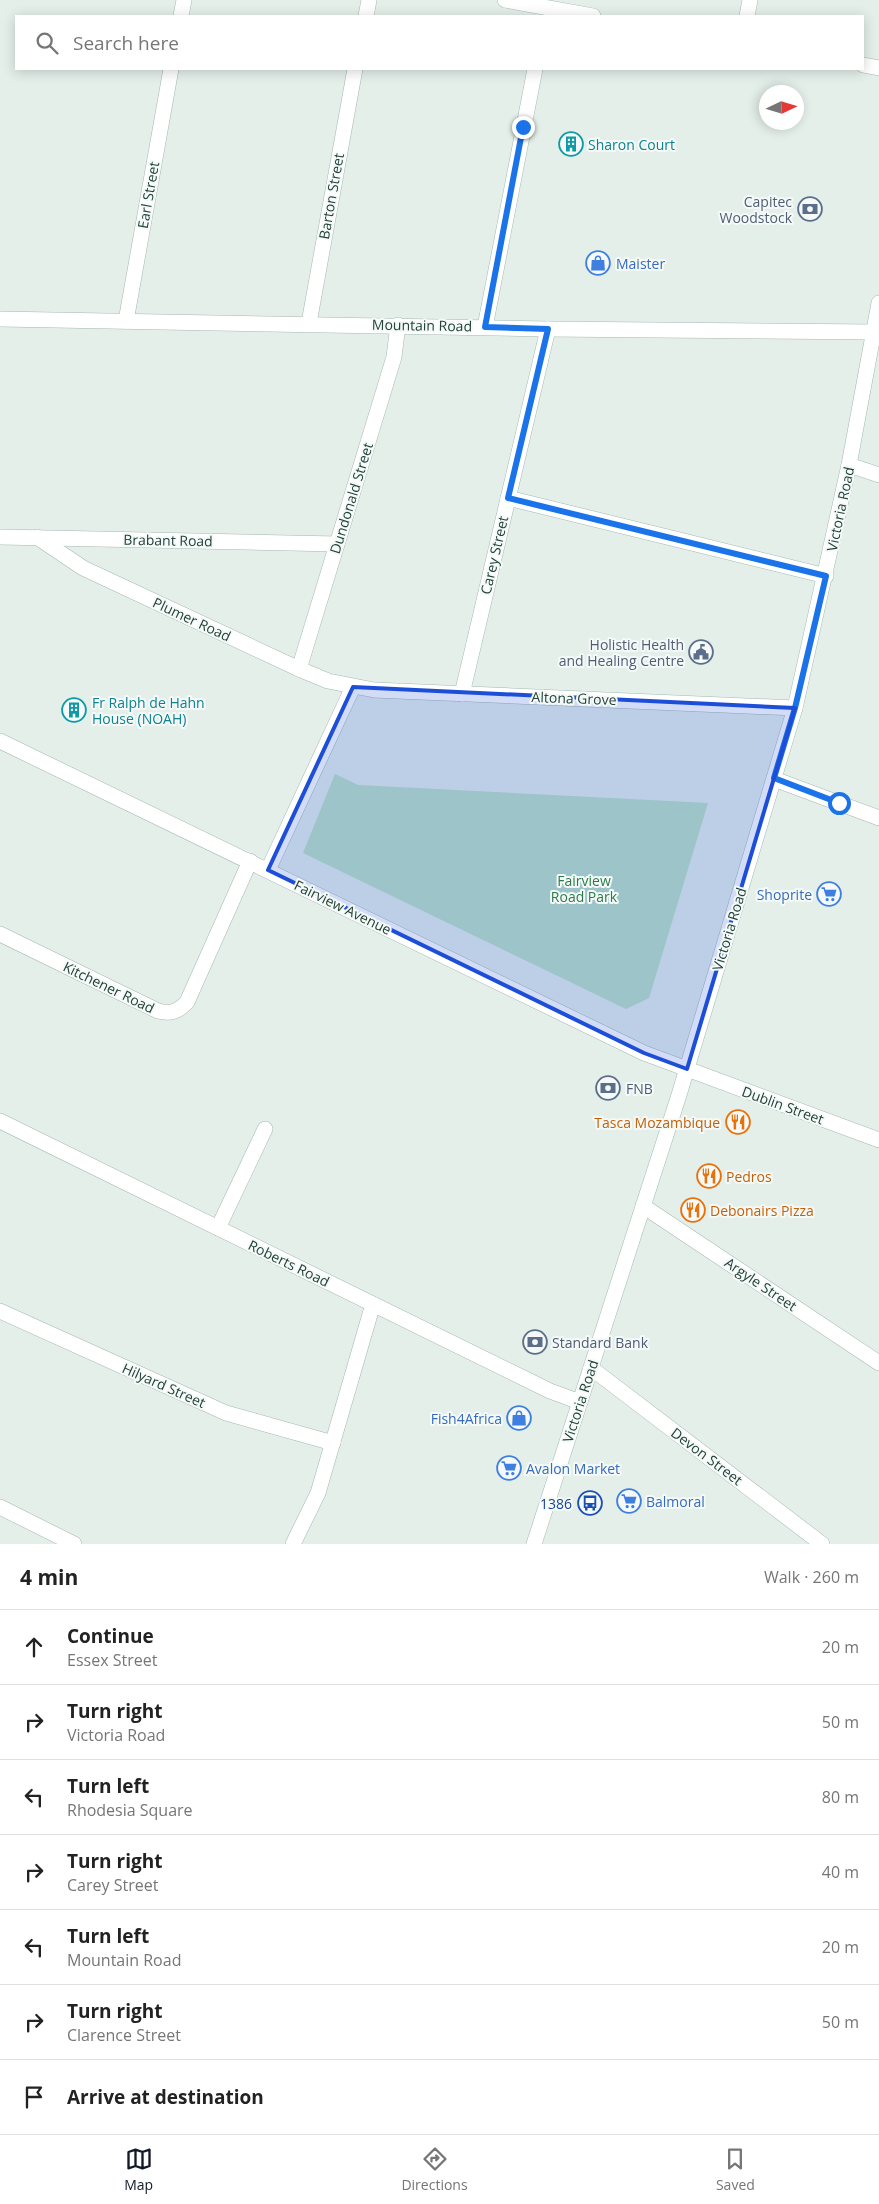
<!DOCTYPE html>
<html lang="en">
<head>
<meta charset="utf-8">
<style>
	:root { --surface:#fff; --page:#f2f2f2; --text:#222; --muted:#767676; --line:#e0e0e0; --accent:#111827 }
	body { margin:0; font-family:"Open Sans",sans-serif; background:var(--page); color:var(--text) }
	.compass { position:absolute; left:759px; top:85px; width:45px; height:45px; border-radius:50%; background:var(--surface); box-shadow:0 2px 12px #0003; rotate:86deg }
	.stop { position:absolute; width:15px; height:15px; margin:-11px; border:4px solid #1a73e8; border-radius:50%; background:#fff }
	.stop.end { background:#1a73e8; border-color:#fff; box-shadow:0 1px 5px #0008 }
	.list { margin:0; padding:0; list-style:none }
	h2 { display:flex; justify-content:space-between; align-items:center; height:65px; margin:0; padding:0 20px; font-size:21px }
	h2 small { font-size:16px; font-weight:400; color:var(--muted) }
	.list li { display:grid; grid-template-columns:32px 1fr auto; gap:15px; align-items:center; box-sizing:border-box; height:75px; padding:0 20px; border-top:1px solid var(--line) }
	.list b { display:block; font-size:19px; white-space:nowrap }
	.list p { margin:0; font-size:16px; white-space:nowrap; color:var(--muted) }
	.list em { font-size:16px; font-style:normal; color:var(--muted) }
	.icon { flex:none; width:28px; height:28px; fill:none; stroke:currentColor; stroke-width:2; stroke-linecap:round; stroke-linejoin:round }
	.map { position:relative; flex:none; width:879px; height:1544px; overflow:hidden }
	.search { position:absolute; background:var(--surface); box-shadow:0 2px 12px #0003; left:15px; right:15px; top:15px; height:55px; display:flex; align-items:center; gap:12px; box-sizing:border-box; padding:0 18px; border-radius:0px; color:var(--muted); font-size:19px }
	.sheet { height:590px; background:var(--surface) }
	nav { display:flex; justify-content:space-around; align-items:center; box-sizing:border-box; height:70px; border-top:1px solid var(--line); background:var(--surface); font-size:14px; color:var(--muted) }
	nav a { display:grid; justify-items:center; gap:2px }
	nav .on { color:var(--accent) }
	.map>svg:first-child { display:block }
	.green { fill:#bce1c6 }
	.lines { fill:none; stroke-linecap:round; stroke-linejoin:round }
	.minor-casing { stroke:#a6b8b2; stroke-width:16 }
	.tertiary-casing { stroke:#a6b8b2; stroke-width:16 }
	.secondary-casing { stroke:#a2bbb2; stroke-width:16 }
	.minor { stroke:#fff; stroke-width:15 }
	.tertiary { stroke:#fff; stroke-width:15 }
	.secondary { stroke:#fff; stroke-width:15 }
	.route { stroke:#1a73e8; stroke-width:6 }
	.marked { fill:#1d4ed8; fill-opacity:0.2; stroke:#1d4ed8; stroke-width:4; stroke-linejoin:round }
	.labels { text-anchor:middle; dominant-baseline:central; stroke-width:4; stroke-linejoin:round; paint-order:stroke }
	.culture-label { font-size:14px; fill:#0d838f; stroke:#f5faf8; text-anchor:start }
	.street-label { font-size:14px; fill:#22423a; stroke:#f5faf8 }
	.service-label { font-size:14px; fill:#4e5e75; stroke:#f5faf8; text-anchor:end }
	.shop-label { font-size:14px; fill:#366cbe; stroke:#f5faf8; text-anchor:start }
	.park-label { font-size:14px; fill:#297c4a; stroke:#f5faf8 }
	.food-label { font-size:14px; fill:#c56008; stroke:#f5faf8; text-anchor:start }
	.transit-label { font-size:14px; fill:#164399; stroke:#f5faf8; text-anchor:end }
</style>
</head>
<body>
<div class="map">
<svg width="879" height="1544" viewBox="0 0 879 1544">
	<rect width="100%" height="100%" fill="#e4efea"/>
	<polygon class="green" points="335,774 358,785 708,803 649,998 626,1009 303,853"/>
	<g class="lines">
		<g class="minor-casing">
			<g id="minor">
				<polyline points="505,0 593,16"/>
				<polyline points="181,16 184,0"/>
				<polyline points="366,16 369,0"/>
				<polyline points="747,16 750,0"/>
				<polyline points="863,65 879,68"/>
				<polyline points="0,319 548,329 874,332"/>
				<polyline points="126,321 171,69"/>
				<polyline points="309,323 355,69"/>
				<polyline points="485,327 535,69"/>
				<polyline points="849,465 879,475"/>
				<polyline points="508,498 826,576"/>
				<polyline points="0,537 337,544"/>
				<polyline points="37,537 83,568 299,669 328,681 374,690 795,708"/>
				<polyline points="299,669 394,357 398,325"/>
				<polyline points="462,694 548,329"/>
				<polyline points="0,741 644,1053 879,1140"/>
				<polyline points="774,779 879,818"/>
				<polyline points="268,870 353,687"/>
				<path d="M0 934 158 1011C170 1014 178 1012 187 1002L250 861"/>
				<polyline points="0,1121 550,1391 580,1402"/>
				<polyline points="643,1206 879,1363"/>
				<polyline points="218,1228 265,1129"/>
				<polyline points="0,1311 226,1413 333,1443"/>
				<polyline points="591,1368 822,1544"/>
				<polyline points="293,1544 318,1493 373,1304"/>
			</g>
		</g>
		<g class="tertiary-casing">
			<polyline id="tertiary" points="0,1507 74,1544"/>
		</g>
		<g class="secondary-casing">
			<polyline id="secondary" points="534,1544 679,1095 795,708 849,465 879,303"/>
		</g>
		<use href="#minor" class="minor"/>
		<use href="#tertiary" class="tertiary"/>
		<use href="#secondary" class="secondary"/>
	</g>
	<g class="lines">
		<polyline class="route" points="523,127 485,327 548,329 508,498 826,576 795,708 774,778 839,803"/>
	</g>
	<path class="marked" d="M353 687 795 708 687 1069 644 1053 268 870Z"/>
	<defs>
		<g id="building-ring" transform="scale(1.25)"><circle r="9.5" fill="#f5faf8" stroke="#0f9aa8" stroke-width="1.5"/><path d="M-4-6H4V6H1V3H-1V6H-4ZM-2.5-4.3h1.7v1.8h-1.7ZM.8-4.3h1.7v1.8H.8ZM-2.5-1h1.7V.8h-1.7ZM.8-1h1.7V.8H.8Z" fill="#0f9aa8"/></g>
		<g id="bank-ring" transform="scale(1.25)"><circle r="9.5" fill="#f5faf8" stroke="#5c6f8a" stroke-width="1.5"/><path d="M-6-4H6V4H-6ZM0-2.3a2.3 2.3 0 1 0 0 4.6a2.3 2.3 0 1 0 0-4.6Z" fill="#5c6f8a"/></g>
		<g id="shop-ring" transform="scale(1.25)"><circle r="9.5" fill="#f5faf8" stroke="#3f7fe0" stroke-width="1.5"/><path d="M-5-2.5h2.3a2.7 3.5 0 0 1 5.4 0H5L5.5 6h-11ZM-1.5-2.5h3a1.5 2.3 0 0 0-3 0Z" fill="#3f7fe0"/></g>
		<g id="civic-ring" transform="scale(1.25)"><circle r="9.5" fill="#f5faf8" stroke="#5c6f8a" stroke-width="1.5"/><path d="M-.6-6.5H3V-4.5H.6V-3L4-1V1h2V6H-6V1h2V-1L-.6-3ZM-1.2 2.5V6h2.4V2.5Z" fill="#5c6f8a"/></g>
		<g id="supermarket-ring" transform="scale(1.25)"><circle r="9.5" fill="#f5faf8" stroke="#3f7fe0" stroke-width="1.5"/><path d="M-6-5.5h2.5l.6 2H6L4.5 2H-2.5L-4.4-4H-6ZM-1.5 3.2a1.3 1.3 0 1 0 .1 0ZM3 3.2a1.3 1.3 0 1 0 .1 0Z" fill="#3f7fe0"/></g>
		<g id="restaurant-ring" transform="scale(1.25)"><circle r="9.5" fill="#f5faf8" stroke="#e8710a" stroke-width="1.5"/><path d="M-5-6h1v4h1v-4h1v4h1v-4h1v5L-1.5 .5V6h-2V.5L-5-1ZM5-6V6H3V1.5H1.5Q1.5-4 5-6Z" fill="#e8710a"/></g>
		<g id="bus-ring" transform="scale(1.25)"><circle r="9.5" fill="#f5faf8" stroke="#1a4fb4" stroke-width="1.5"/><path d="M-5-6H5V4H4V6H2V4H-2V6H-4V4H-5ZM-3.5-4V0h7V-4ZM-3.5 1.2v1.5H-2V1.2ZM2 1.2v1.5H3.5V1.2Z" fill="#1a4fb4"/></g>
	</defs>
	<g fill-rule="evenodd">
		<use href="#building-ring" x="571" y="144"/>
		<use href="#bank-ring" x="810" y="209"/>
		<use href="#shop-ring" x="598" y="263"/>
		<use href="#civic-ring" x="701" y="652"/>
		<use href="#building-ring" x="74" y="710"/>
		<use href="#supermarket-ring" x="829" y="894"/>
		<use href="#bank-ring" x="608" y="1088"/>
		<use href="#restaurant-ring" x="738" y="1122"/>
		<use href="#restaurant-ring" x="709" y="1176"/>
		<use href="#restaurant-ring" x="693" y="1210"/>
		<use href="#bank-ring" x="535" y="1342"/>
		<use href="#shop-ring" x="519" y="1418"/>
		<use href="#supermarket-ring" x="509" y="1468"/>
		<use href="#supermarket-ring" x="629" y="1501"/>
		<use href="#bus-ring" x="590" y="1503"/>
	</g>
	<g class="labels">
		<g class="culture-label">
			<text x="588" y="144">Sharon Court</text>
			<text x="92" y="702">Fr Ralph de Hahn<tspan x="92" dy="16">House (NOAH)</tspan></text>
		</g>
		<g class="street-label">
			<text transform="translate(148 195) rotate(-80)">Earl Street</text>
			<text transform="translate(331 196) rotate(-80)">Barton Street</text>
			<text transform="translate(422 325) rotate(1)">Mountain Road</text>
			<text transform="translate(351 498) rotate(-73)">Dundonald Street</text>
			<text transform="translate(840 509) rotate(-78)">Victoria Road</text>
			<text transform="translate(168 540) rotate(1)">Brabant Road</text>
			<text transform="translate(494 555) rotate(-77)">Carey Street</text>
			<text transform="translate(192 619) rotate(25)">Plumer Road</text>
			<text transform="translate(574 698) rotate(2)">Altona Grove</text>
			<text transform="translate(343 907) rotate(26)">Fairview Avenue</text>
			<text transform="translate(729 929) rotate(-73)">Victoria Road</text>
			<text transform="translate(109 987) rotate(26)">Kitchener Road</text>
			<text transform="translate(783 1105) rotate(20)">Dublin Street</text>
			<text transform="translate(289 1263) rotate(26)">Roberts Road</text>
			<text transform="translate(761 1284) rotate(34)">Argyle Street</text>
			<text transform="translate(164 1385) rotate(24)">Hilyard Street</text>
			<text transform="translate(580 1401) rotate(-72)">Victoria Road</text>
			<text transform="translate(707 1456) rotate(37)">Devon Street</text>
		</g>
		<g class="service-label">
			<text x="792" y="201">Capitec<tspan x="792" dy="16">Woodstock</tspan></text>
			<text x="684" y="644">Holistic Health<tspan x="684" dy="16">and Healing Centre</tspan></text>
			<text x="626" y="1088" text-anchor="start">FNB</text>
			<text x="552" y="1342" text-anchor="start">Standard Bank</text>
		</g>
		<g class="shop-label">
			<text x="616" y="263">Maister</text>
			<text x="812" y="894" text-anchor="end">Shoprite</text>
			<text x="502" y="1418" text-anchor="end">Fish4Africa</text>
			<text x="526" y="1468">Avalon Market</text>
			<text x="646" y="1501">Balmoral</text>
		</g>
		<g class="park-label">
			<text x="584" y="880">Fairview<tspan x="584" dy="16">Road Park</tspan></text>
		</g>
		<g class="food-label">
			<text x="720" y="1122" text-anchor="end">Tasca Mozambique</text>
			<text x="726" y="1176">Pedros</text>
			<text x="710" y="1210">Debonairs Pizza</text>
		</g>
		<g class="transit-label">
			<text x="572" y="1503">1386</text>
		</g>
	</g>
</svg>
<svg class="compass" viewBox="-18 -18 36 36"><path d="M0-13l5 13h-10z" fill="#e53935"/><path d="M0 13l5-13h-10z" fill="#767676"/></svg>
<div class="stop" style="left:839px;top:803px"></div>
<div class="stop end" style="left:523px;top:127px"></div>
<div class="search"><svg class="icon" aria-label="search" viewBox="0 0 24 24"><circle cx="10" cy="10" r="6"/><path d="M15 15l6 6"/></svg>Search here</div>
</div>
<section class="sheet">
<h2>4 min<small>Walk · 260 m</small></h2>
<ul class="list">
<li><svg class="icon" aria-label="ahead" viewBox="0 0 24 24"><path d="M12 20V5M6 11l6-6 6 6"/></svg><div><b>Continue</b><p>Essex Street</p></div><em>20 m</em></li>
<li><svg class="icon" aria-label="right" viewBox="0 0 24 24"><path d="M7 20v-9h11M14 6l5 5-5 5"/></svg><div><b>Turn right</b><p>Victoria Road</p></div><em>50 m</em></li>
<li><svg class="icon" aria-label="left" viewBox="0 0 24 24"><path d="M17 20v-9H6M10 6l-5 5 5 5"/></svg><div><b>Turn left</b><p>Rhodesia Square</p></div><em>80 m</em></li>
<li><svg class="icon" aria-label="right" viewBox="0 0 24 24"><path d="M7 20v-9h11M14 6l5 5-5 5"/></svg><div><b>Turn right</b><p>Carey Street</p></div><em>40 m</em></li>
<li><svg class="icon" aria-label="left" viewBox="0 0 24 24"><path d="M17 20v-9H6M10 6l-5 5 5 5"/></svg><div><b>Turn left</b><p>Mountain Road</p></div><em>20 m</em></li>
<li><svg class="icon" aria-label="right" viewBox="0 0 24 24"><path d="M7 20v-9h11M14 6l5 5-5 5"/></svg><div><b>Turn right</b><p>Clarence Street</p></div><em>50 m</em></li>
<li><svg class="icon" aria-label="arrive" viewBox="0 0 24 24"><path d="M6 21V4h12l-3 4 3 4H6"/></svg><div><b>Arrive at destination</b></div></li>
</ul>
</section>
<nav>
<a class="on"><svg class="icon" aria-label="map" viewBox="0 0 24 24"><path d="M3 6l6-2 6 2 6-2v14l-6 2-6-2-6 2zM9 4v14M15 6v14"/></svg>Map</a>
<a><svg class="icon" aria-label="directions" viewBox="0 0 24 24"><path d="M12 3l9 9-9 9-9-9zM9 14v-3h6M13 9l2 2-2 2"/></svg>Directions</a>
<a><svg class="icon" aria-label="saved" viewBox="0 0 24 24"><path d="M7 4h10v16l-5-4-5 4z"/></svg>Saved</a>
</nav>
</body>
</html>
